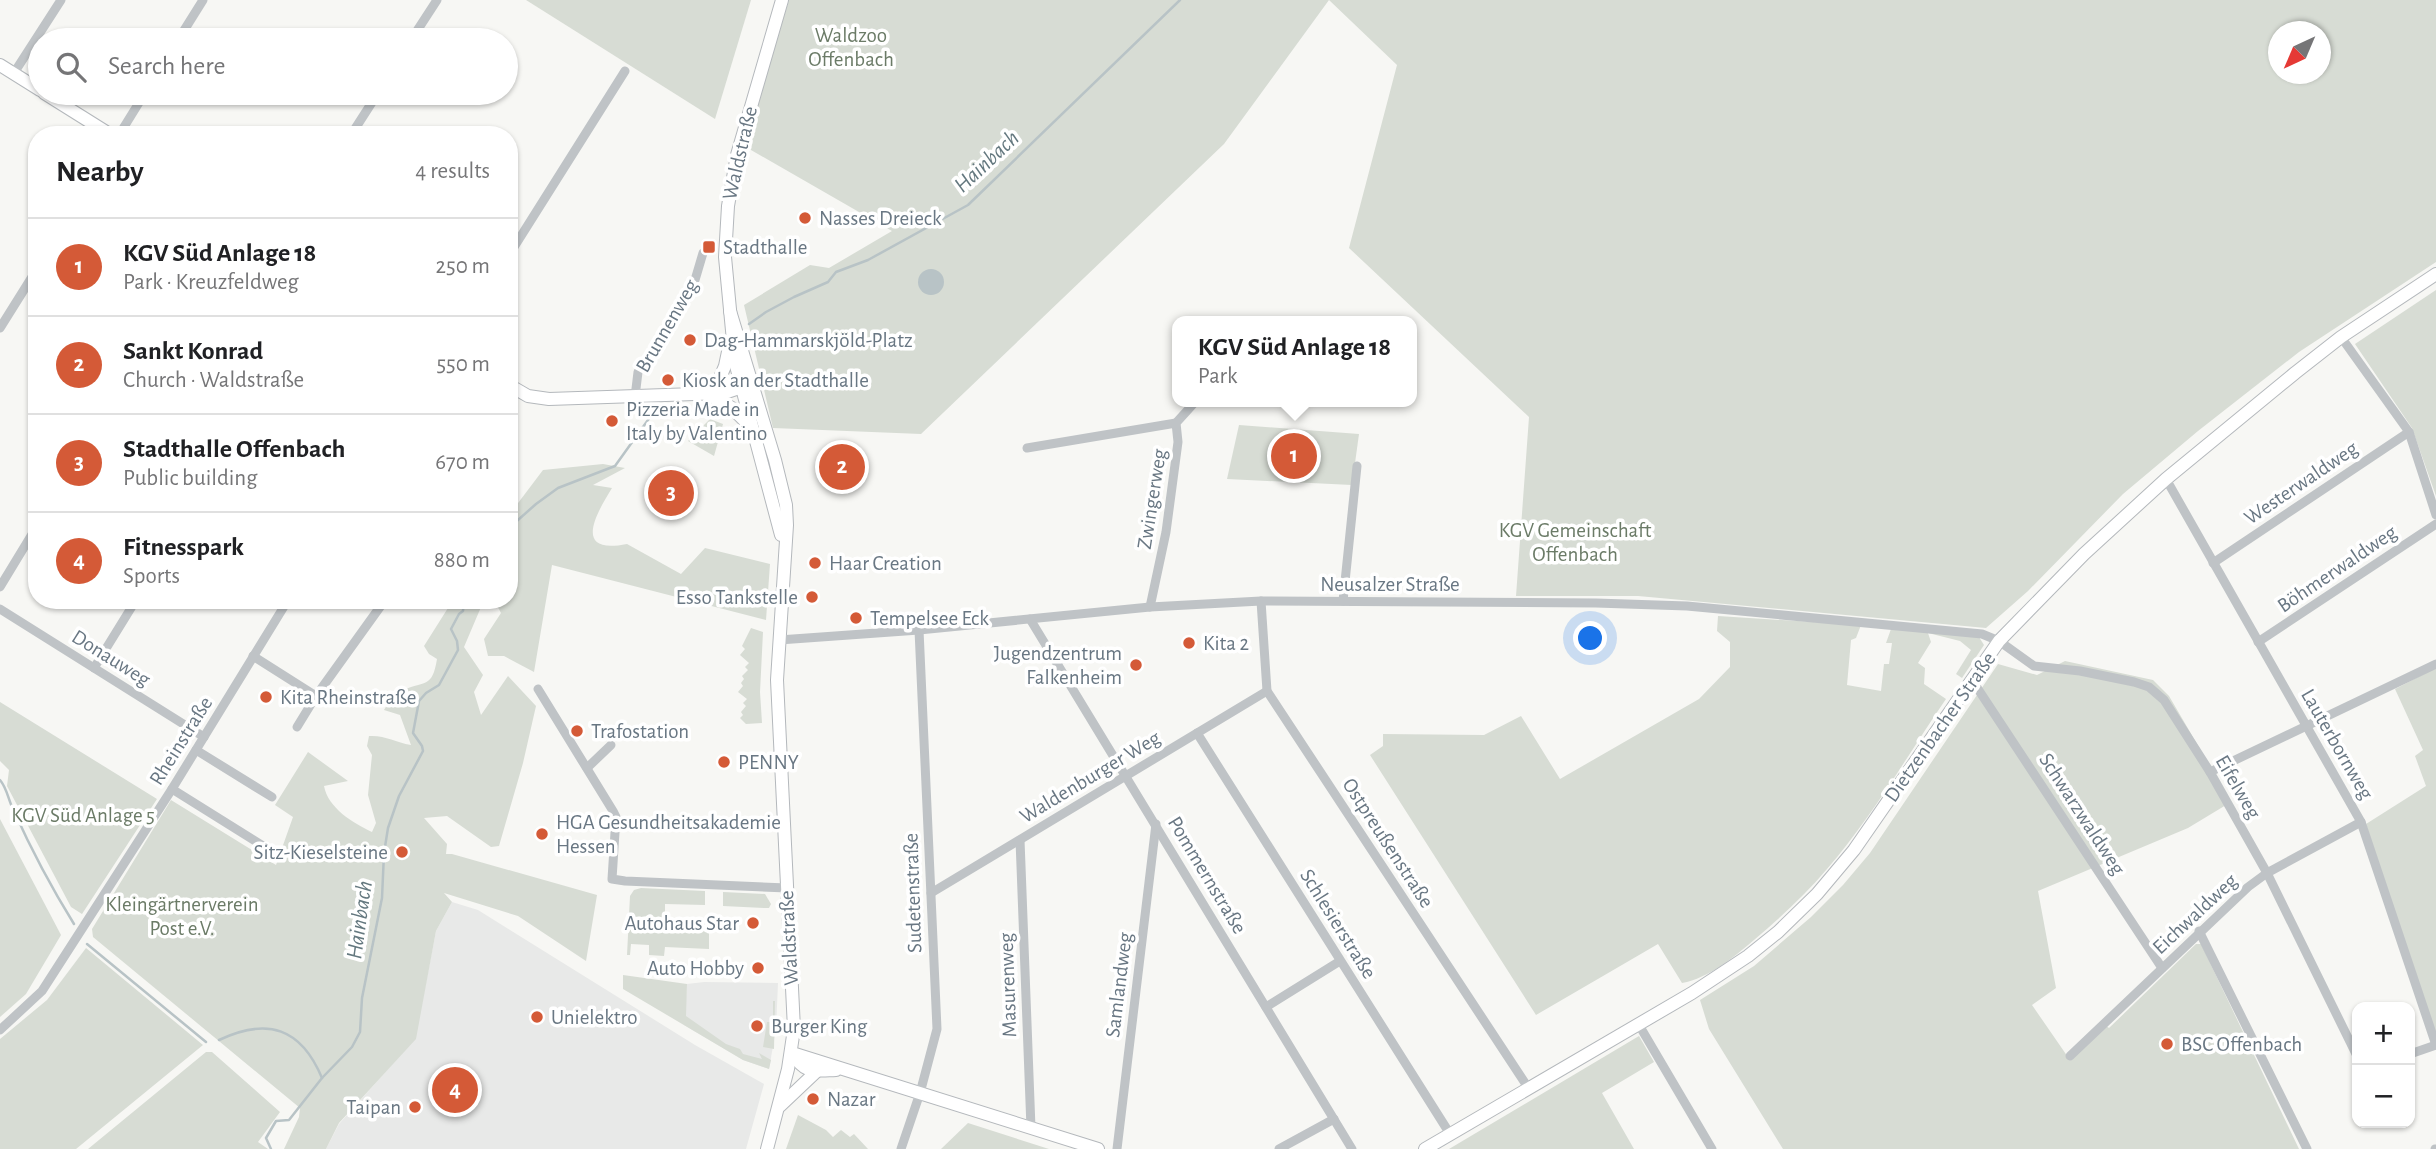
<!DOCTYPE html>
<html lang="en">
<head>
<meta charset="utf-8">
<style>
	:root { --surface:#fff; --page:#f2f2f2; --text:#202124; --muted:#757577; --line:#e0e0e0; --accent:#d45a37 }
	body { margin:0; font-family:"Alegreya Sans",sans-serif; background:var(--page); color:var(--text) }
	.controls { position:absolute; right:21px; bottom:21px; display:grid; overflow:hidden; border-radius:14px; box-shadow:0 2px 5px #0004 }
	.controls button { width:63px; height:63px; display:grid; place-items:center; padding:0; border:0; border-bottom:2px solid var(--line); background:var(--surface); color:var(--text); font:35px sans-serif }
	.compass { position:absolute; left:2268px; top:21px; width:63px; height:63px; border-radius:50%; background:var(--surface); box-shadow:0 2px 5px #0004; rotate:224deg }
	.you { position:absolute; left:1591px; top:639px; width:24px; height:24px; margin:-18px; border:5px solid #fff; border-radius:50%; background:#1a73e8; box-shadow:0 0 0 10px #1a73e833 }
	.badge { display:grid; place-items:center; width:46px; height:46px; border-radius:50%; background:var(--accent); color:#fff; font-size:23px; font-weight:700 }
	.pin { position:absolute; translate:-50% -50%; border:4px solid #fff; box-shadow:0 2px 7px #0006 }
	.popup { position:absolute; left:1172px; top:316px; width:245px; height:91px; box-sizing:border-box; display:grid; place-content:center; border-radius:14px; background:var(--surface); filter:drop-shadow(0 2px 5px #0005); font-size:23px; white-space:nowrap; color:var(--muted) }
	.popup b { font-size:26px; color:var(--text) }
	.popup::after { content:''; position:absolute; left:50%; top:100%; margin-left:-14px; border:14px solid transparent; border-top-color:var(--surface) }
	.list { margin:0; padding:0; list-style:none }
	h2 { display:flex; justify-content:space-between; align-items:center; height:91px; margin:0; padding:0 28px; font-size:30px }
	h2 small { font-size:23px; font-weight:400; color:var(--muted) }
	.list li { display:grid; grid-template-columns:46px 1fr auto; gap:21px; align-items:center; box-sizing:border-box; height:98px; padding:0 28px; border-top:2px solid var(--line) }
	.list b { display:block; font-size:26px; white-space:nowrap }
	.list p { margin:0; font-size:23px; white-space:nowrap; color:var(--muted) }
	.list em { font-size:23px; font-style:normal; color:var(--muted) }
	.icon { flex:none; width:38px; height:38px; fill:none; stroke:currentColor; stroke-width:2; stroke-linecap:round; stroke-linejoin:round }
	.map { position:relative; flex:none; width:2436px; height:1149px; overflow:hidden }
	.search { position:absolute; background:var(--surface); box-shadow:0 2px 5px #0004; left:28px; top:28px; width:490px; height:77px; display:flex; align-items:center; gap:18px; box-sizing:border-box; padding:0 24px; border-radius:38px; color:var(--muted); font-size:26px }
	.panel { position:absolute; background:var(--surface); box-shadow:0 2px 5px #0004; left:28px; top:126px; width:490px; height:483px; border-radius:28px }
	.map>svg:first-child { display:block }
	.built { fill:#e8e9e8 }
	.green { fill:#d7dcd4; fill-rule:evenodd }
	.water { fill:#b8c3c6 }
	.lines { fill:none; stroke-linecap:round; stroke-linejoin:round }
	.stream { stroke:#b8c3c6; stroke-width:2.5 }
	.secondary-casing { stroke:#b4b8bc; stroke-width:14 }
	.street { stroke:#bfc3c6; stroke-width:9 }
	.secondary { stroke:#fff; stroke-width:12 }
	.poi-dot { fill:#d45a37; stroke:#fff; stroke-width:2.5 }
	.labels { text-anchor:middle; dominant-baseline:central; stroke-width:7; stroke-linejoin:round; paint-order:stroke }
	.park-label { font-size:21px; fill:#6b7b67; stroke:#fff }
	.street-label { font-size:21px; fill:#697783; stroke:#fff }
	.poi-label { font-size:21px; fill:#697783; stroke:#fff; text-anchor:start }
	.water-label { font-size:23px; font-style:italic; fill:#64787f; stroke:#fff }
</style>
</head>
<body>
<div class="map">
<svg width="2436" height="1149" viewBox="0 0 2436 1149">
	<rect width="100%" height="100%" fill="#f7f7f4"/>
	<g class="built">
		<polygon points="452,902 478,910 695,1045 764,1084 746,1149 326,1149 339,1124 415,1039 436,931"/>
		<polygon points="704,982 778,983 776,1029 769,1069 743,1060 684,1025 687,984"/>
	</g>
	<g class="green">
		<polygon points="526,0 751,0 715,119"/>
		<path d="M789 0H2436V262L2299 352 2198 431 2123 494 2028 591 1986 628 1638 596H1516L1529 417 1349 248 1397 65 1329 0 1224 144 921 434 773 428 744 305 810 265 829 268 892 231 744 146ZM2278 32H2320V74H2278Z"/>
		<polygon points="2436,290 2436,496 2412,428 2355,344"/>
		<polygon points="710,419 723,424 714,456 688,441"/>
		<polygon points="1239,425 1359,434 1352,485 1227,479"/>
		<path d="M603 464 625 468 593 485 612 488C596 514 572 555 627 544L681 574 705 548 770 564 766 620 552 565 534 672 504 656H488L484 639 501 613 494 600H509V515L543 470Z"/>
		<path d="M453 600H484L464 647 483 675 474 692 481 715 508 676 536 706 523 763 499 846 491 847 447 816 424 818 447 844 446 854H452L597 895 586 961 518 916 444 893 452 902 436 931 416 1039 339 1123 326 1149H284L299 1117 300 1108 93 937 92 929 171 800 276 865 293 817 275 805 308 752 348 781 324 786C328 808 353 823 372 832L376 823 368 795 372 755 367 746 369 736C385 735 395 742 411 745L400 715 384 710C389 702 395 695 404 690 425 680 432 689 437 659L429 654 424 646Z"/>
		<path d="M1718 616 1861 625 1856 638 1851 640 1847 685 1881 691 1884 664H1889L1892 643H1886L1891 629 1979 637 1984 645 1962 678 1956 674 1971 650 1960 641 1928 633 1931 642 1918 663 1925 668 1924 684 1946 699C1907 756 1872 817 1827 869 1805 895 1780 918 1754 940 1734 957 1709 978 1682 983L1658 944 1536 1015 1370 755 1383 746V734L1484 735 1521 716 1560 779 1699 699 1730 667V642L1717 631Z"/>
		<polygon points="751,628 763,632 760,692 762,723 746,724 740,718 743,715 741,712 746,706 743,703 747,699 738,692 743,686 741,683 744,679 742,676 748,670 745,667 749,663 740,655 745,649 742,646"/>
		<polygon points="2065,661 2153,680 2169,696 2231,802 2188,828 2038,891 2056,988 2032,1005 2070,1060 2105,1025 2109,1028 2196,944 2201,944 2299,1149 1783,1149 1709,1029 1700,1000 1754,966 1811,917 1843,885 1870,853 1998,664 2037,675"/>
		<polygon points="2436,668 2436,1042 2366,824 2426,786 2415,756 2423,750 2395,689"/>
		<polygon points="0,702 157,799 82,914 71,907 7,786 9,770 0,761"/>
		<polygon points="0,819 61,935 26,994 0,1017"/>
		<polygon points="641,888 705,891 705,905 665,904 665,921 709,925 709,949 665,947 664,956 649,955 649,945 631,944 630,955 627,955 630,896 634,890"/>
		<polygon points="723,892 765,894 771,904 769,908 764,908 723,906"/>
		<polygon points="86,948 203,1045 76,1149 0,1149 0,1039 47,1000"/>
		<polygon points="623,975 687,984 686,1016 726,1044 740,1049 743,1054 762,1059 759,1053 771,1060 769,1069 743,1060 623,989"/>
		<polygon points="773,1001 775,1001 774,1049 763,1047 767,1022 773,1022"/>
		<polygon points="1639,1036 1654,1062 1602,1093 1634,1149 1449,1149"/>
		<polygon points="206,1052 212,1052 280,1112 258,1142 268,1149 88,1149"/>
		<polygon points="798,1115 826,1130 833,1137 841,1130 850,1137 854,1134 868,1149 786,1149"/>
		<polygon points="968,1123 1049,1149 941,1149"/>
	</g>
	<circle class="water" cx="931" cy="282" r="13"/>
	<g class="lines">
		<g class="stream">
			<polyline points="749,324 766,312 794,297 828,282 836,272 868,260 968,205 1180,0"/>
			<polyline points="509,528 536,504 558,488 615,466 653,413"/>
			<path d="M0 780C7 788 8 799 13 809 31 849 51 887 74 924"/>
			<polyline points="87,944 206,1042"/>
			<path d="M219 1040C268 1017 301 1028 322 1078"/>
			<polyline points="271,1149 266,1138 276,1121 289,1120 322,1078 352,1047 360,1032 362,998 382,898 384,853 388,828 399,796 423,751 422,746 413,733 419,701 426,693 439,685 458,650 457,641 451,629 459,614 463,611 464,600"/>
		</g>
		<g class="secondary-casing">
			<g id="secondary">
				<polyline points="0,65 40,90"/>
				<polyline points="44,93 111,135"/>
				<polyline points="730,311 775,460 786,505 787,525 777,680 794,1029 788,1069 767,1149"/>
				<polyline points="509,385 528,396 549,399 724,393 736,389 745,381"/>
				<polyline points="717,385 725,366 729,347"/>
				<polyline points="707,391 727,382 745,388"/>
				<polyline points="708,394 732,408 749,425"/>
				<polyline points="781,535 735,362 725,257 728,206 737,155 782,0"/>
				<polyline points="792,1053 1098,1149"/>
				<path d="M792 1053C805 1074 813 1071 836 1070"/>
				<polyline points="780,1106 817,1071"/>
				<polyline points="1425,1149 1692,993 1748,956 1778,932 1817,894 1854,850 1999,641 2084,554 2166,479 2295,373 2341,337 2436,274"/>
			</g>
		</g>
		<g class="street">
			<polyline points="178,40 203,0"/>
			<polyline points="411,40 437,0"/>
			<polyline points="14,73 61,0"/>
			<polyline points="119,135 145,93"/>
			<polyline points="351,135 378,93"/>
			<polyline points="509,255 625,71"/>
			<polyline points="0,328 37,269"/>
			<polyline points="2341,337 2409,432 2436,515"/>
			<polyline points="635,397 638,372 695,280 703,253"/>
			<polyline points="1027,448 1176,423"/>
			<polyline points="2166,479 2361,822 2436,1045"/>
			<polyline points="2213,563 2409,432"/>
			<polyline points="0,587 37,526"/>
			<polyline points="1261,601 1267,691 1529,1089"/>
			<polyline points="1343,601 1357,466"/>
			<polyline points="1150,607 1166,532 1178,442 1176,423 1195,402"/>
			<polyline points="0,609 204,737"/>
			<polyline points="1030,619 1352,1149"/>
			<polyline points="779,640 919,630 1150,607 1261,601 1596,603 1687,606 1982,634 1999,641 2034,666 2080,671 2134,682 2149,687 2164,700 2210,772 2267,873 2357,1056"/>
			<polyline points="2258,642 2436,524"/>
			<polyline points="253,656 316,696 385,600"/>
			<polyline points="94,668 136,600"/>
			<polyline points="1972,680 2162,968"/>
			<polyline points="538,689 613,811 616,817 612,879 625,881 787,888"/>
			<polyline points="297,727 316,696"/>
			<polyline points="1197,733 1450,1134"/>
			<polyline points="196,750 272,797"/>
			<polyline points="587,768 611,745"/>
			<polyline points="2210,772 2436,664"/>
			<polyline points="172,789 276,854"/>
			<polyline points="1020,840 1031,1128"/>
			<polyline points="931,893 1267,691"/>
			<polyline points="2199,931 2307,1149"/>
			<polyline points="1266,1007 1340,961"/>
			<polyline points="1639,1025 1712,1149"/>
			<polyline points="0,1030 42,991 172,789 288,600"/>
			<polyline points="2410,1054 2436,1045"/>
			<polyline points="2070,1056 2248,887 2267,873 2361,822"/>
			<polyline points="901,1149 920,1093 937,1029 919,630"/>
			<polyline points="1117,1149 1156,824"/>
			<polyline points="1279,1149 1334,1119"/>
			<polyline points="2435,1149 2436,1149"/>
		</g>
		<use href="#secondary" class="secondary"/>
	</g>
	<g class="poi-dot">
		<circle cx="805" cy="218" r="7"/>
		<rect x="702" y="240" width="14" height="14" rx="3.5"/>
		<circle cx="690" cy="340" r="7"/>
		<circle cx="668" cy="380" r="7"/>
		<circle cx="612" cy="421" r="7"/>
		<circle cx="815" cy="563" r="7"/>
		<circle cx="812" cy="597" r="7"/>
		<circle cx="856" cy="618" r="7"/>
		<circle cx="1189" cy="643" r="7"/>
		<circle cx="1136" cy="665" r="7"/>
		<circle cx="266" cy="697" r="7"/>
		<circle cx="577" cy="731" r="7"/>
		<circle cx="724" cy="762" r="7"/>
		<circle cx="542" cy="834" r="7"/>
		<circle cx="402" cy="852" r="7"/>
		<circle cx="753" cy="923" r="7"/>
		<circle cx="758" cy="968" r="7"/>
		<circle cx="537" cy="1017" r="7"/>
		<circle cx="757" cy="1026" r="7"/>
		<circle cx="2167" cy="1044" r="7"/>
		<circle cx="813" cy="1099" r="7"/>
		<circle cx="415" cy="1107" r="7"/>
	</g>
	<g class="labels">
		<g class="park-label">
			<text x="851" y="35">Waldzoo<tspan x="851" dy="24">Offenbach</tspan></text>
			<text x="1575" y="530">KGV Gemeinschaft<tspan x="1575" dy="24">Offenbach</tspan></text>
			<text x="83" y="815">KGV Süd Anlage 5</text>
			<text x="182" y="904">Kleingärtnerverein<tspan x="182" dy="24">Post e.V.</tspan></text>
		</g>
		<g class="street-label">
			<text transform="translate(740 153) rotate(-77)">Waldstraße</text>
			<text transform="translate(667 326) rotate(-60)">Brunnenweg</text>
			<text transform="translate(2301 483) rotate(-34)">Westerwaldweg</text>
			<text transform="translate(1152 499) rotate(-81)">Zwingerweg</text>
			<text transform="translate(2337 569) rotate(-34)">Böhmerwaldweg</text>
			<text x="1390" y="584">Neusalzer Straße</text>
			<text transform="translate(111 658) rotate(32)">Donauweg</text>
			<text transform="translate(1940 727) rotate(-55)">Dietzenbacher Straße</text>
			<text transform="translate(181 741) rotate(-58)">Rheinstraße</text>
			<text transform="translate(2337 744) rotate(60)">Lauterbornweg</text>
			<text transform="translate(1090 777) rotate(-31)">Waldenburger Weg</text>
			<text transform="translate(2238 787) rotate(60)">Eifelweg</text>
			<text transform="translate(2082 814) rotate(57)">Schwarzwaldweg</text>
			<text transform="translate(1388 843) rotate(57)">Ostpreußenstraße</text>
			<text transform="translate(1207 875) rotate(59)">Pommernstraße</text>
			<text transform="translate(913 893) rotate(-92)">Sudetenstraße</text>
			<text transform="translate(2195 914) rotate(-43)">Eichwaldweg</text>
			<text transform="translate(1338 924) rotate(58)">Schlesierstraße</text>
			<text transform="translate(789 938) rotate(-93)">Waldstraße</text>
			<text transform="translate(1008 985) rotate(-92)">Masurenweg</text>
			<text transform="translate(1119 985) rotate(-83)">Samlandweg</text>
		</g>
		<g class="poi-label">
			<text x="819" y="218">Nasses Dreieck</text>
			<text x="723" y="247">Stadthalle</text>
			<text x="704" y="340">Dag-Hammarskjöld-Platz</text>
			<text x="682" y="380">Kiosk an der Stadthalle</text>
			<text x="626" y="409">Pizzeria Made in<tspan x="626" dy="24">Italy by Valentino</tspan></text>
			<text x="829" y="563">Haar Creation</text>
			<text x="798" y="597" text-anchor="end">Esso Tankstelle</text>
			<text x="870" y="618">Tempelsee Eck</text>
			<text x="1203" y="643">Kita 2</text>
			<text x="1122" y="653" text-anchor="end">Jugendzentrum<tspan x="1122" dy="24">Falkenheim</tspan></text>
			<text x="280" y="697">Kita Rheinstraße</text>
			<text x="591" y="731">Trafostation</text>
			<text x="738" y="762">PENNY</text>
			<text x="556" y="822">HGA Gesundheitsakademie<tspan x="556" dy="24">Hessen</tspan></text>
			<text x="388" y="852" text-anchor="end">Sitz-Kieselsteine</text>
			<text x="739" y="923" text-anchor="end">Autohaus Star</text>
			<text x="744" y="968" text-anchor="end">Auto Hobby</text>
			<text x="551" y="1017">Unielektro</text>
			<text x="771" y="1026">Burger King</text>
			<text x="2181" y="1044">BSC Offenbach</text>
			<text x="827" y="1099">Nazar</text>
			<text x="401" y="1107" text-anchor="end">Taipan</text>
		</g>
		<g class="water-label">
			<text transform="translate(987 162) rotate(-43)">Hainbach</text>
			<text transform="translate(360 920) rotate(-82)">Hainbach</text>
		</g>
	</g>
</svg>
<div class="controls">
<button>+</button>
<button>−</button>
</div>
<svg class="compass" viewBox="-18 -18 36 36"><path d="M0-13l5 13h-10z" fill="#e53935"/><path d="M0 13l5-13h-10z" fill="#757577"/></svg>
<div class="you"></div>
<div class="pin badge" style="left:1294px;top:456px">1</div>
<div class="popup"><b>KGV Süd Anlage 18</b>Park</div>
<div class="pin badge" style="left:842px;top:467px">2</div>
<div class="pin badge" style="left:671px;top:493px">3</div>
<div class="pin badge" style="left:455px;top:1090px">4</div>
<div class="search"><svg class="icon" aria-label="search" viewBox="0 0 24 24"><circle cx="10" cy="10" r="6"/><path d="M15 15l6 6"/></svg>Search here</div>
<section class="panel">
<h2>Nearby<small>4 results</small></h2>
<ul class="list">
<li><span class="badge">1</span><div><b>KGV Süd Anlage 18</b><p>Park · Kreuzfeldweg</p></div><em>250 m</em></li>
<li><span class="badge">2</span><div><b>Sankt Konrad</b><p>Church · Waldstraße</p></div><em>550 m</em></li>
<li><span class="badge">3</span><div><b>Stadthalle Offenbach</b><p>Public building</p></div><em>670 m</em></li>
<li><span class="badge">4</span><div><b>Fitnesspark</b><p>Sports</p></div><em>880 m</em></li>
</ul>
</section>
</div>
</body>
</html>
